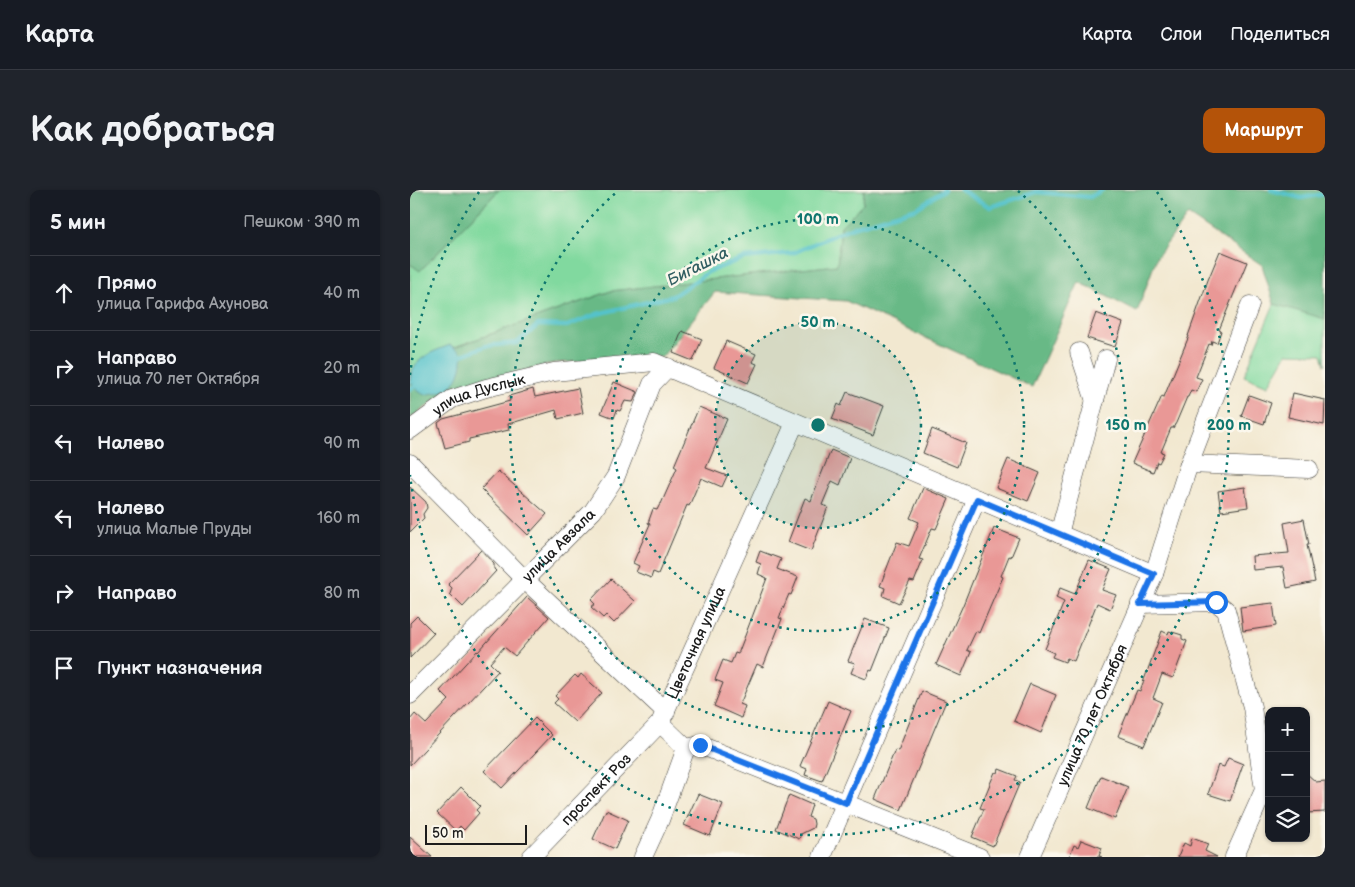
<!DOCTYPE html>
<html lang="ru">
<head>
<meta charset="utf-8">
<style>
	:root { --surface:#171b24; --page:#20242c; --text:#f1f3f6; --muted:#9ea1a6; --line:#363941; --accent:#b45309 }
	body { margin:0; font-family:"Balsamiq Sans",sans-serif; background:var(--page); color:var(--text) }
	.controls { position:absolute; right:15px; bottom:15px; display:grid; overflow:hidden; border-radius:10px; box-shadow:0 1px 4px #0004 }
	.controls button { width:45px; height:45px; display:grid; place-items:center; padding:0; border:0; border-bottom:1px solid var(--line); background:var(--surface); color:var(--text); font:25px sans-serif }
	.scale { position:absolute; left:15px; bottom:12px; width:102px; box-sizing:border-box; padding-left:5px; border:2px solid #1c1c1c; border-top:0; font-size:14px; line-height:18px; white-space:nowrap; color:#1c1c1c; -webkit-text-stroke:4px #fbf7ec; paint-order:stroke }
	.stop { position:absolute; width:15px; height:15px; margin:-11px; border:4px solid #1a73e8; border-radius:50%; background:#fff }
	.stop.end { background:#1a73e8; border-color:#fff; box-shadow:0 1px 5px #0008 }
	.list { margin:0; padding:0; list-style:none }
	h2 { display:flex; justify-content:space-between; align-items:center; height:65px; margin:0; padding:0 20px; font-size:21px }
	h2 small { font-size:16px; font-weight:400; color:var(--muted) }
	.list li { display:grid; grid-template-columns:32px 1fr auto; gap:15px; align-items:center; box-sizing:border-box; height:75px; padding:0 20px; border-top:1px solid var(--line) }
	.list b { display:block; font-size:19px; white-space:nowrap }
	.list p { margin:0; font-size:16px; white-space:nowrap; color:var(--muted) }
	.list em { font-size:16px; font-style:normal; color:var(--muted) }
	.icon { flex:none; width:28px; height:28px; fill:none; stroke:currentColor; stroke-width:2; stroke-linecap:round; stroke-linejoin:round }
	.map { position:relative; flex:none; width:915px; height:667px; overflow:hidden; border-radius:10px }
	header { display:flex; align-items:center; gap:30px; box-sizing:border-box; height:70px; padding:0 25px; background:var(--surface); border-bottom:1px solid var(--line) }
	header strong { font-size:24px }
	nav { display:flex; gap:28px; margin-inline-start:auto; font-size:18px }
	.intro { display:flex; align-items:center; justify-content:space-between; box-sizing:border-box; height:120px; padding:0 30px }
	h1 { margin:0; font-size:35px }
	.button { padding:12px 22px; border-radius:10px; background:var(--accent); color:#fff; font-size:18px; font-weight:700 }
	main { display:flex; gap:30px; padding:0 30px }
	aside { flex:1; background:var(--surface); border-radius:10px; box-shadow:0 1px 4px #0004 }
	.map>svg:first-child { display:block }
	.green { fill:#81d99f; stroke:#4e7a5e }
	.forest { fill:#68b986; stroke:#426a51 }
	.water { fill:#54c2ca; stroke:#386f73 }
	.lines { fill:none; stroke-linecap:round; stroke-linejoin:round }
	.stream { stroke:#54c2ca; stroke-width:4.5 }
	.building { fill:#e99896 }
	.minor-casing { stroke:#3c3b37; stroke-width:19 }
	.minor { stroke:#fff; stroke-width:18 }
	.route { stroke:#1a73e8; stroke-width:6 }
	.ring { fill:none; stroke:#0f766e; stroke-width:2.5; stroke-dasharray:2.5 5 }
	.labels { text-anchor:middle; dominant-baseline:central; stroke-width:5; stroke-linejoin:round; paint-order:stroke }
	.street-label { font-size:15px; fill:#1c1c1c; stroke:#fbf7ec }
	.water-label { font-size:16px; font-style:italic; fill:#325e62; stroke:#fbf7ec }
	.centre { fill:#0f766e; stroke:#fbf7ec; stroke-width:2.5 }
	.ring-label { font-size:15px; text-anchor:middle; font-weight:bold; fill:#0f766e; stroke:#fbf7ec; stroke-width:5; stroke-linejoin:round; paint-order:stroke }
</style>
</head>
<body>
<header>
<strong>Карта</strong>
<nav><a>Карта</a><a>Слои</a><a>Поделиться</a></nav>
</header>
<div class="intro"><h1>Как добраться</h1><a class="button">Маршрут</a></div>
<main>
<aside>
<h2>5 мин<small>Пешком · 390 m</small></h2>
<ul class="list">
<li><svg class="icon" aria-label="ahead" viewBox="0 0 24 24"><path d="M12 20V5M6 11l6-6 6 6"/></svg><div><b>Прямо</b><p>улица Гарифа Ахунова</p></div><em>40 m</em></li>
<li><svg class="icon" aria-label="right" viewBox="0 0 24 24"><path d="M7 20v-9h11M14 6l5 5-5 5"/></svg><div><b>Направо</b><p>улица 70 лет Октября</p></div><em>20 m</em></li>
<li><svg class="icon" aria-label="left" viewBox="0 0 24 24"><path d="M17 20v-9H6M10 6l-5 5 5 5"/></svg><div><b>Налево</b></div><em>90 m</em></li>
<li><svg class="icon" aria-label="left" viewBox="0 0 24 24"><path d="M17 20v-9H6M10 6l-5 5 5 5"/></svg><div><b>Налево</b><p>улица Малые Пруды</p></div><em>160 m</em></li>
<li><svg class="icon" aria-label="right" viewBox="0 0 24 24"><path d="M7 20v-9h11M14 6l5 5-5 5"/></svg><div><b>Направо</b></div><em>80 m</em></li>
<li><svg class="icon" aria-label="arrive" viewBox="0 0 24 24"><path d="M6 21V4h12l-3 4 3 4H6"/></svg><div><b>Пункт назначения</b></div></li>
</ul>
</aside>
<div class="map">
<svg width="915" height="667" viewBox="0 0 915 667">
	<rect width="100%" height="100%" fill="#fbf7ec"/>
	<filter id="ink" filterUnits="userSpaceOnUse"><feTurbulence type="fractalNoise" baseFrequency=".02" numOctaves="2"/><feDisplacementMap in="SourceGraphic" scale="10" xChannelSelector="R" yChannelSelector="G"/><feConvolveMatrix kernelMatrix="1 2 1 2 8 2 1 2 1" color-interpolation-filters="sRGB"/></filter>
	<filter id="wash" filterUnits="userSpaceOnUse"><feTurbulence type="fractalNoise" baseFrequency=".0096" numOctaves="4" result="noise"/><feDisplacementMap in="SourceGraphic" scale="20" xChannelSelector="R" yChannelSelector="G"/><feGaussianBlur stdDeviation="1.12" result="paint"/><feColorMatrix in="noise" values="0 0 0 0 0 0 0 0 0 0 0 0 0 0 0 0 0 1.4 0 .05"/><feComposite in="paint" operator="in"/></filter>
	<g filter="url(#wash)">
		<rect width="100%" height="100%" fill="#f2e8d0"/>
		<g class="green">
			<polygon points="89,0 454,0 453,14 431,36 428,75 201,101 17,167 0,184 0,74 11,80"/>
			<polygon points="864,114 915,121 915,175 912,164 877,163 858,196 834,186"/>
		</g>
		<g class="forest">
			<polygon points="0,0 89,0 10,81 0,74"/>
			<polygon points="454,0 915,0 915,129 864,114 852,75 778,25 747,67 727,122 669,92 622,197 436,111 305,102 252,167 144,173 36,202 0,229 0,184 17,167 201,101 427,75 431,36 453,14"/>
		</g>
		<path class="water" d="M40 155C45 158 50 160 52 165 54 176 47 194 37 200 30 203 20 203 14 205L7 200 6 195 0 193C0 169 22 162 40 155Z"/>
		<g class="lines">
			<g class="stream">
				<polyline points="551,0 580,17 626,2 680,7 692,0"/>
				<polyline points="861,0 891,8 915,4"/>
				<polyline points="52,165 76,156 107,153 128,135 157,136 187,124 263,106 298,82 334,68 383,63 440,38 507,18 534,0"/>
				<polyline points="0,199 6,195"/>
			</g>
		</g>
		<g id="blocks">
			<g class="building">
				<polygon points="810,61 837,72 809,140 811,141 807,153 802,151 801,155 799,154 786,187 792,189 786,202 781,200 778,207 777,207 766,233 763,238 761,238 751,262 754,263 749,273 747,272 743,282 722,273 752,206 754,207 779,146 778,146 798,90"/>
				<polygon points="686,123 713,133 705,157 677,148"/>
				<polygon points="272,141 292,149 283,171 263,163"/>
				<polygon points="316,151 346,164 342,172 347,174 338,193 304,178"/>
				<polygon points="204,192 228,202 223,212 215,211 210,221 207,220 204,228 191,223"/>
				<polygon points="168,198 173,223 148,229 146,220 98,234 99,240 59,249 59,252 35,258 28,233 33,229 100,211 99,206 123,199 125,207"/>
				<polygon points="437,202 474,216 463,245 422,229 428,214 431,216"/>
				<polygon points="883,203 915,210 914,235 878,227"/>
				<polygon points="839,205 861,213 854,234 831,226"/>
				<polygon points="289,217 317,229 296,278 317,286 312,297 291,288 279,316 277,315 248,384 243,382 241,388 226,382 229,376 223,373 240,334 238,333 243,319 247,320 250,314 251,314 267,278 264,276"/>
				<polygon points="522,239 556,253 547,277 513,263"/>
				<polygon points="421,260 440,268 430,295 422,291 412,315 418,317 401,361 378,352 395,308 401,311 403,305"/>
				<polygon points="598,269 630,283 618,311 586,298"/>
				<polygon points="88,281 137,324 118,345 71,299"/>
				<polygon points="0,297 16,312 17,318 13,324 14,328 0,342"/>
				<polygon points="835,297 838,317 811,321 808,301"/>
				<polygon points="513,298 539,309 526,339 522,338 509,369 513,370 504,392 500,391 489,413 473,406 475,398 470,396 487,352 499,356 509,332 500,328"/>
				<polygon points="894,329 899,355 897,355 905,392 877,398 873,377 843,380 842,366 879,363 874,333"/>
				<polygon points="584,338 609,348 601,367 599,366 591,386 593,387 569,443 566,441 557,460 561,462 551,486 526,475 553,415"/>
				<polygon points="71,360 84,374 84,379 86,381 53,417 40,404 42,398 38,394"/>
				<polygon points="350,361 371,369 367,379 388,387 381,405 379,404 369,428 372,429 353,477 347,474 330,514 335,516 331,528 304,516 313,493 305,490 313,470 321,473 325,463 328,464 357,388 348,384 351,374 346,372"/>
				<polygon points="679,370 701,379 692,400 706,405 700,419 687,413 664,471 657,468 655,472 642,467 644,463 635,459 654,412 646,408 650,398 665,404"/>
				<polygon points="201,389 225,411 204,433 196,425 193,428 181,417 185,414 181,410"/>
				<polygon points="117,407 139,427 105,466 94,457 80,473 88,481 0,575 0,530 5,524 16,534 39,510 30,501 67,461 68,462"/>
				<polygon points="863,413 866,436 833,441 830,417"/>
				<polygon points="7,426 24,443 0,468 0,433"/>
				<polygon points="455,429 479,438 462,481 460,480 456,489 441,483 445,473 438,471"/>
				<polygon points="752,441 758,444 759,441 772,445 772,449 777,451 763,488 752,484 743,508 752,512 734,556 708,546 727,500 730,501"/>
				<polygon points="171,484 192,503 165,532 144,513 148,509 145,506 165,485 168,488"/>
				<polygon points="620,494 646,505 631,543 604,531"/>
				<polygon points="512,501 536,511 491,620 465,609 485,560 488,561"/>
				<polygon points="418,511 441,521 412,591 395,585 397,579 390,576"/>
				<polygon points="125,528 142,545 92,598 74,581"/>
				<polygon points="818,568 833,574 820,611 798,604 808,575 814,577"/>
				<polygon points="589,579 607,586 605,590 610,592 583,656 562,647 574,619 570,618 585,582 588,583"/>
				<polygon points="896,583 906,592 915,591 915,622 896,623"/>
				<polygon points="691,586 718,597 705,629 678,618"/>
				<polygon points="51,597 70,616 66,620 69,623 54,640 50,636 46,641 27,623"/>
				<polygon points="288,604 313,614 300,646 274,635"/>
				<polygon points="379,605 402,615 398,627 403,629 404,634 403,638 391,644 389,649 366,639"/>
				<polygon points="196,620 218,630 205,659 183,649"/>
				<polygon points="0,647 22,667 0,667"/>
				<polygon points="782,648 798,654 795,661 807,667 768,667 774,653 780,656"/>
				<polygon points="671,650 692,658 689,666 692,667 659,667 664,655 668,657"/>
			</g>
		</g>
	</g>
	<g filter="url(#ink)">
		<use href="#blocks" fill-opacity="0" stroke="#3c3b37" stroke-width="1"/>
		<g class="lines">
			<g class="minor-casing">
				<g id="minor">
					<polyline points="669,162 685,211"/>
					<path id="s1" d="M0 240 42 209 76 198 144 182 244 172 744 384"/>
					<polyline points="0,273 114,389 256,522"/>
					<polyline points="779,274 899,279"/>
					<polyline points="649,344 696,169"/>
					<polyline points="730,414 806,412 816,420 842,517 854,600 824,667"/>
					<path id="s2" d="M0 505 183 321 206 286 242 194 258 177"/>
					<polyline points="250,533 276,558"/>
					<polyline points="276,558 290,555 570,667"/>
					<path id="s3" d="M121 667 250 533 385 233"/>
					<polyline points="233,667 250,630 276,558"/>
					<polyline points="412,667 567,309"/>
					<path id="s4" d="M620 667 744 384 779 274 840 115"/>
				</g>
			</g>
			<use href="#minor" class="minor"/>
		</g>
	</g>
	<g class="lines" filter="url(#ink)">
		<polyline class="route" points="290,555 436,613 567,309 744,384 730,414 806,412"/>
	</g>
	<circle cx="408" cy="235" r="103" fill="#0f766e" fill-opacity=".12"/>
	<g class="ring">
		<circle cx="408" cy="235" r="103"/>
		<circle cx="408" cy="235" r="206"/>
		<path d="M608 1A308 308 0 1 1 208 1"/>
		<path d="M0 185A411 411 0 0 1 69 2M747 2A411 411 0 1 1 0 285"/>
	</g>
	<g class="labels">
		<g class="street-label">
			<text stroke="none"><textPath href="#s1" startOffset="79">улица Дуслык</textPath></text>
			<text stroke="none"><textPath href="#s2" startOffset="211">улица Авзала</textPath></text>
			<text stroke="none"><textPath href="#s3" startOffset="274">Цветочная улица</textPath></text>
			<text stroke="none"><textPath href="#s4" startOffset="155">улица 70 лет Октября</textPath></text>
			<text stroke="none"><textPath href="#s3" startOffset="94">проспект Роз</textPath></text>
		</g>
		<g class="water-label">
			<text transform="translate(288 77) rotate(-27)">Бигашка</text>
		</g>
	</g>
	<circle cx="408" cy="235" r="8" class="centre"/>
	<g class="ring-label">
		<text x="408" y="34">100 m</text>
		<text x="408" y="137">50 m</text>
		<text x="716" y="240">150 m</text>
		<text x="819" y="240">200 m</text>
	</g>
</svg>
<div class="controls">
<button>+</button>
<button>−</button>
<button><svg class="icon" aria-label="layers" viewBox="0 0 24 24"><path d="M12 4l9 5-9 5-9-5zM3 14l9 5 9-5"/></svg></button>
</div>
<div class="scale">50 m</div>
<div class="stop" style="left:806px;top:412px"></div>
<div class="stop end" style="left:290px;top:555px"></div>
</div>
</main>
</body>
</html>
